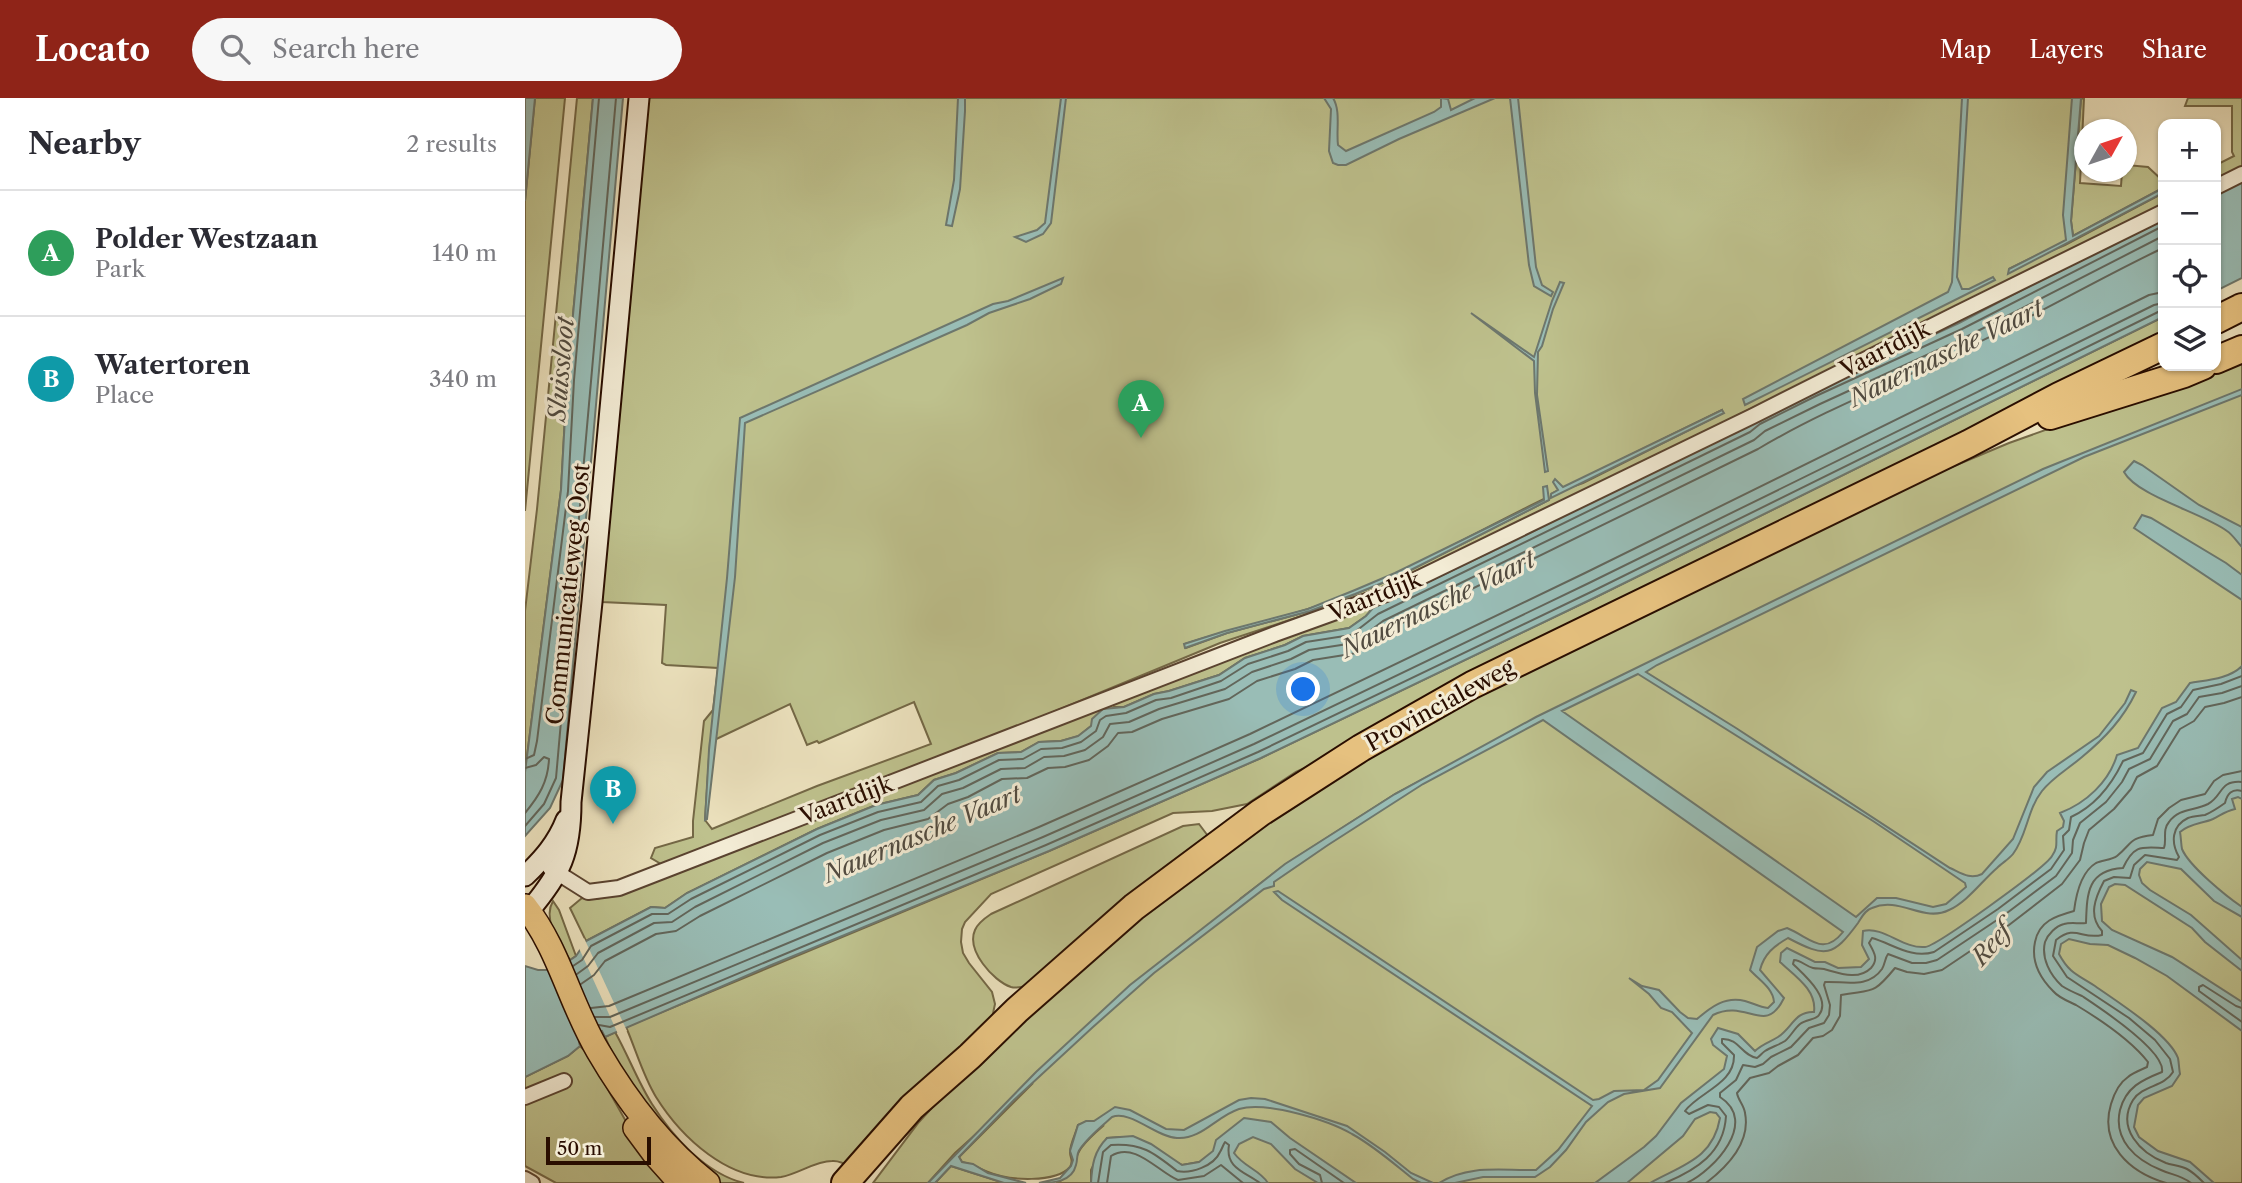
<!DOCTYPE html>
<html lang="en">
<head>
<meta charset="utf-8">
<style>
	:root { --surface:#fff; --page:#f7f7f7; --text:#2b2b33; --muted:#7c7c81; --line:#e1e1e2; --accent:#8f2418 }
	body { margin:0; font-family:"Libre Caslon Text",serif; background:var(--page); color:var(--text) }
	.controls { position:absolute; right:21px; top:21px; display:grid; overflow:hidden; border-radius:14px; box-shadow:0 2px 5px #0004 }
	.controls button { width:63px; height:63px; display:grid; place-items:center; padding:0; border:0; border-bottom:2px solid var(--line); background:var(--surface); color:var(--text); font:35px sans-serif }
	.compass { position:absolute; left:1549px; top:21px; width:63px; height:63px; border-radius:50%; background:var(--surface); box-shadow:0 2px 5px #0004; rotate:50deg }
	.scale { position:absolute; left:21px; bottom:18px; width:105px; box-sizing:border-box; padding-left:7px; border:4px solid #2a0e00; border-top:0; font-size:19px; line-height:24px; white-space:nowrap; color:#2a0e00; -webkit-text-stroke:5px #f3ecd5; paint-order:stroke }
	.you { position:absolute; left:779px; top:592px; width:24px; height:24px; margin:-18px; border:5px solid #fff; border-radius:50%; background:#1a73e8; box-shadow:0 0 0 10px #1a73e833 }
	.badge { display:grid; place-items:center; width:46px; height:46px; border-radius:50%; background:var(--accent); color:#fff; font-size:23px; font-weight:700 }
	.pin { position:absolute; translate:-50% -58px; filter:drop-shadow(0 2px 4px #0008) }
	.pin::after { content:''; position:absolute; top:37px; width:24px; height:21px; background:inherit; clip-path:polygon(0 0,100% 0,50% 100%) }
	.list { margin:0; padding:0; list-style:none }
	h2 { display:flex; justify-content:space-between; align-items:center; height:91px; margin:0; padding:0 28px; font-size:30px }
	h2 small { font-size:23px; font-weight:400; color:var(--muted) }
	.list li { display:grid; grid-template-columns:46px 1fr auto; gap:21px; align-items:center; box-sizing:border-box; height:126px; padding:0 28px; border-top:2px solid var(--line) }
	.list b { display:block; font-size:26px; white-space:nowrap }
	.list p { margin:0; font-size:23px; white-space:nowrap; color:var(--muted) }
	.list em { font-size:23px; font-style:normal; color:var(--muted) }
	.icon { flex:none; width:38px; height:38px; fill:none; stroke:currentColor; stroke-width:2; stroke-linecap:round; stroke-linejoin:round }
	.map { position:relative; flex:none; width:1717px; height:1085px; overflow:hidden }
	header { display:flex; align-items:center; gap:42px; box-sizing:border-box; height:98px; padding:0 35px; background:var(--accent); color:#fff }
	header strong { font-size:33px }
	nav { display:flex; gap:38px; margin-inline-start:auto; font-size:24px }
	.search { width:490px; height:63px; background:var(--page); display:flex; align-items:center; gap:18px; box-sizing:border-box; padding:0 24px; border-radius:38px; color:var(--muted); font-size:26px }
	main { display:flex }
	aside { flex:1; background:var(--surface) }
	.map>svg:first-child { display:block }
	.green { fill:#bec18d; stroke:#746846; stroke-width:2; fill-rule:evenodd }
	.water { fill:#99bdb6; stroke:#6d776d; stroke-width:2; fill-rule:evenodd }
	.pier { fill:#ece2be }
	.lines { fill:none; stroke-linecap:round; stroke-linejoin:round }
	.shore { stroke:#62665b; stroke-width:2 }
	.street-casing { stroke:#5a4330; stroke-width:18 }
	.secondary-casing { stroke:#2a0e00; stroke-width:23 }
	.primary-casing { stroke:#2a0e00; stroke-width:26 }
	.highway-casing { stroke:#2a0e00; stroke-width:30 }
	.street { stroke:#f3ecd5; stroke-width:14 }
	.secondary { stroke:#f3ecd5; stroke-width:19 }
	.primary { stroke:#e6c17f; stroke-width:23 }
	.highway { stroke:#e6c17f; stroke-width:26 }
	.labels { text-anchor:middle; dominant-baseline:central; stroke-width:6; stroke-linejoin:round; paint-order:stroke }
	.street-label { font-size:23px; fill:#2a0e00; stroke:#f3ecd5 }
	.water-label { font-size:24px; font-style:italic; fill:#514b40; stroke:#f3ecd5 }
</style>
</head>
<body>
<header>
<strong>Locato</strong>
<div class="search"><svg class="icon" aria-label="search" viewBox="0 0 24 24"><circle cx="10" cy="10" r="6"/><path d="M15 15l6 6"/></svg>Search here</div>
<nav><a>Map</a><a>Layers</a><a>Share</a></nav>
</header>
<main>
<aside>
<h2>Nearby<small>2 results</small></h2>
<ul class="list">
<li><span class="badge" style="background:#2e9e5b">A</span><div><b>Polder Westzaan</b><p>Park</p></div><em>140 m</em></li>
<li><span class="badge" style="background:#0f9aa8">B</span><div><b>Watertoren</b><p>Place</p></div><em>340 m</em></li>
</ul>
</aside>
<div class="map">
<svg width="1717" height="1085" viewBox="0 0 1717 1085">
	<rect width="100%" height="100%" fill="#ece2be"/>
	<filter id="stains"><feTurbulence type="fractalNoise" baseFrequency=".00286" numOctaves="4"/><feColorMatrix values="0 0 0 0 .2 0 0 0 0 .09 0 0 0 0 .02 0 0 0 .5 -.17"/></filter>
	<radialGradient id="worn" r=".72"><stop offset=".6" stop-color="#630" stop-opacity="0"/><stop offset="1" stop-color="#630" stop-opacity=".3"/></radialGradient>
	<g class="green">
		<polygon points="10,0 40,0 0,413 0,103"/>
		<polygon points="52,0 68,0 42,282 36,392 0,674 0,513 12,411"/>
		<path d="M116 0H1551L1541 143 1484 171 1540 147 1638 95V108L861 490 695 545 323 699 136 766 126 760 130 750 168 739V723L179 623 188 612 193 570 141 567 137 565 141 507 77 504ZM1197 312 1198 315 1058 385 1026 396ZM1023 397 1024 402 872 479 830 496 785 513 702 535 661 550 660 546C700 532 742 524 783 511 864 485 942 438 1019 401ZM389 604 406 646 292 688 187 731 180 722 185 644 265 606 282 647 292 643 294 645Z"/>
		<polygon points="1559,0 1555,85 1596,88 1597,74 1602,74 1602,67 1623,69 1638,83 1638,90 1548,138 1546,123 1556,1"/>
		<polygon points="1663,0 1717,0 1717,70 1691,83 1691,67 1709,58 1707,54 1707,8 1660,8"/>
		<path d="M1638 219V237L814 654 771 674 722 706 687 713 648 715 466 796 440 824 437 831 436 844 438 855 444 865 467 894 470 906 467 920 327 1070C322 1067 315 1062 307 1063 290 1063 273 1076 256 1079 204 1085 156 1039 131 999 118 978 111 952 101 929L524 753 736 660 1071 499Z"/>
		<path d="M1717 262V1085H737L674 1064 657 1067 597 1039 582 1040 566 1072V1085H531C556 1074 545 1064 557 1049 563 1041 571 1034 578 1028 568 1023 563 1023 553 1027 551 1035 545 1046 545 1054 545 1061 549 1062 545 1069 531 1085 484 1083 463 1074 453 1070 448 1066 437 1064L434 1059 508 985 430 1055 403 1085H348L394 1024 436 978 670 772 892 627 1379 389 1484 345ZM921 669 715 801 761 766 870 696Z"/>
		<polygon points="848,510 841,518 824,530 778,538 760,547 720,560 694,577 644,593 629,596 599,609 589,609 554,638 536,643 514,644 496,654 473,655 431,675 409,682 393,697 351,707 292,731 162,795 140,810 126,809 61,843 45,810 57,800 72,801 124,786 767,534"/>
		<path d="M674 726 683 738 508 886C501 888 493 891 486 889 468 883 441 852 450 832 453 825 460 820 466 816L658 728Z"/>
		<path d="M28 803 34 812 51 858 45 862C35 846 17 822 28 803Z"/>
		<path d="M90 934C103 957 113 984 127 1006 147 1038 181 1076 219 1085H194L174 1070 100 983 80 939Z"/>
		<polygon points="55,948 63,956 112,1043 147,1085 31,1085 0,1068 0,979 43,958"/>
		<polygon points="426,1068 479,1085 410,1085"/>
	</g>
	<g class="water">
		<polygon points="0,0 10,0 0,103"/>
		<polygon points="68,0 98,0 38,682 25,710 0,738 0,674 36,392 42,282"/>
		<polygon points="433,0 440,0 440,13 435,91 427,128 421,127 429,82"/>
		<polygon points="536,0 541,0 526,125 518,136 501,144 490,139 512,132 520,125"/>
		<path d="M799 0H808C816 13 811 32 813 47L821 53 909 14 916 9V0L923 1 926 12 950 0H970L874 41 821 67H813L808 65 804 53 806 11Z"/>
		<polygon points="985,0 993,0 1011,169 1017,187 1028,194 1026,198 1009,188 1004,167"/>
		<polygon points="1437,0 1443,0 1432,179 1437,191 1444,191 1468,179 1470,182 1220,307 1218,301 1423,194 1427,184"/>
		<polygon points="1547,0 1556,0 1546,123 1548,138 1638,90 1638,95 1483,176 1484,171 1541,142 1538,117"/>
		<polygon points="1717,82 1717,180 1691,193 1691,95"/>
		<polygon points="1638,120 1638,219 1071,499 736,660 524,753 244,868 80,939 77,933 54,944 55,948 43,958 0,979 0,868 13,872 21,872 45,862 51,858 61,843 126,809 140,810 162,795 292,731 351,707 393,697 409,682 431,675 473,655 496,654 514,644 536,643 553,638 566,628 567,621 578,611 599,609 629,596 644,593 694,577 720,560 760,547 778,538 824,530 841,518 848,510 991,442 1288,292 1434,225 1571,153"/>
		<polygon points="538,180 536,186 505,201 464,215 442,227 220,325 210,479 182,721 180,722 184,652 202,480 215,320 468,206 483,203"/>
		<polygon points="1035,184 1039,185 1028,211 1017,248 1013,254 1012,297 1023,373 1020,374 1010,295 1009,263 946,215 1009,259 1027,203"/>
		<path d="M1717 291V297L1559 359 1132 567 1121 574 1211 630 1425 770C1436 775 1445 782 1457 776L1488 741 1509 689 1522 674 1574 638 1600 605 1606 592 1611 594C1598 621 1580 640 1557 659 1543 671 1528 679 1517 693 1502 712 1502 738 1488 756 1484 761 1477 765 1472 770 1457 783 1442 804 1424 812 1398 825 1375 798 1347 810 1340 812 1337 819 1333 825 1308 859 1301 860 1263 840 1249 848 1239 856 1235 872L1259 900C1240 939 1222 900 1188 917L1135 990 1099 996 1083 1004 1061 1024 1041 1052 1025 1069 1010 1079H958L930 1085H914C945 1066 977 1073 1011 1072L1033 1052 1067 1008 757 802 749 794 753 793 1068 1002 1074 1001 1089 993 1119 992 1133 982 1167 935 1147 914 1136 910 1124 896 1104 880 1117 888 1134 892 1155 914 1163 920 1172 921C1186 909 1200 898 1220 903 1228 905 1234 909 1243 910L1249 904C1248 890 1234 882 1225 872L1232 849 1253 833 1262 830C1286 840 1298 859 1318 834L1018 622 898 686 803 747 749 784V788L739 791 629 875 568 929 489 1002 434 1059 437 1064 448 1066 463 1075 501 1085H479L426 1068 410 1085H403L511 974 605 887 760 766 870 696 1011 619 1518 371ZM1113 576 1348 723 1440 785 1441 789 1421 806 1408 809 1371 800H1352L1331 819 1037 613Z"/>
		<polygon points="1197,312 1199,315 1026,400 1026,396 1033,392 1028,384 1030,381 1038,389"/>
		<path d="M1609 363 1617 367 1674 407 1717 429V449C1712 444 1708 437 1702 433 1678 415 1612 398 1599 374Z"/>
		<polygon points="1022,388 1024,402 872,479 830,496 785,513 702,535 660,550 659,546 700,533 783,511 830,492 870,475 1019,402 1018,389"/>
		<polygon points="1617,417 1626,420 1701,465 1717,477 1717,502 1609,430"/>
		<path d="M1717 568V701L1713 699 1707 701 1710 711C1701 713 1696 717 1688 721 1676 726 1666 725 1655 734 1656 739 1656 746 1657 751 1664 768 1701 798 1717 809V819L1689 803 1656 771 1622 764 1615 771 1614 777 1617 785 1625 792 1666 817 1717 862V873L1680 844 1667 830 1600 787 1590 786 1584 789 1576 806 1577 823 1587 832 1647 859 1717 904V933L1642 878 1610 860 1583 847 1565 846 1544 841 1536 846 1534 856C1544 875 1553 877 1570 888 1591 903 1644 936 1653 960 1654 965 1654 971 1655 976L1647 988 1619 1000 1613 1007 1609 1029 1614 1039 1633 1053 1665 1064 1689 1085H1125C1157 1067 1188 1061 1195 1020L1191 1015 1185 1014 1170 1021 1158 1038 1102 1085H1070L1119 1049 1131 1038 1156 1005 1199 971 1202 958 1188 947 1186 941 1193 930 1213 936 1230 953C1237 946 1245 944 1253 939 1267 930 1270 913 1289 914 1292 892 1270 878 1255 864L1256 855 1262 850 1290 864H1300L1313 870 1336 869 1344 861 1337 847 1338 833C1359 828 1378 851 1400 849 1410 849 1520 770 1527 758 1534 748 1530 744 1532 733L1538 729 1539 723 1535 715C1561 705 1584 684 1592 657L1613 650 1637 610 1651 604 1665 585C1682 582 1704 581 1717 568Z"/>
		<path d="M726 1000 740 1001 822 1028 860 1054 886 1075 908 1085H896L888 1081C868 1065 849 1048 827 1036 803 1022 741 1003 714 1011 692 1018 676 1042 652 1040 631 1039 606 1012 587 1019 577 1028 563 1039 555 1051 551 1056 553 1061 551 1067 547 1084 528 1085 514 1085L535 1080 546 1068 548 1062 545 1053 553 1027 561 1023H569L590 1009 605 1012 641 1031 659 1032 714 1002Z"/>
		<path d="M719 1020 746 1024 765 1040 831 1085H793L770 1071 746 1046 728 1039 714 1046 709 1055C719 1069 735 1072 743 1085H566C567 1067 569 1053 582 1040L608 1038 626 1046 657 1067 674 1064 688 1053 691 1042Z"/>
	</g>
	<polygon class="pier" points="59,840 102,933 93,936 53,848"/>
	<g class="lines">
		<g class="shore">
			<polyline points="0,661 9,657 12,643 43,393 49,282 74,0"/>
			<path d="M0 670 11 667 19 659 24 661C23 684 14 698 0 715"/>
			<polyline points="0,728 19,706 31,680 91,0"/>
			<polyline points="48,868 57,862 66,848 127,816 143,816 166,801 295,737 353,714 396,704 413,688 434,682 474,662 498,661 516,651 537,650 556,644 571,633 575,622 581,618 601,615 631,602 646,600 696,583 723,566 763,553 781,544 826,537 853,516 1225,334 1235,326 1291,298 1437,231 1638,128"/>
			<polyline points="52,876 63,868 73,855 129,825 147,824 170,809 298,745 356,722 399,712 417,696 438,690 476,671 500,670 519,659 539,658 560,652 578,639 585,626 604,624 634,611 700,591 727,574 766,561 784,552 829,545 858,523 1229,342 1240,333 1295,306 1441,239 1638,138"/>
			<path d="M56 886 69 877 80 863 131 836 151 833 175 818 302 755 359 732 403 721 423 706 443 699 477 681 502 680 523 670 540 669 564 662 583 648 593 635 607 634 637 621 704 601 732 583 770 571 788 562 832 555 865 531 1233 351C1300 311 1374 283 1444 249 1510 218 1573 181 1638 150"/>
			<polyline points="66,910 84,908 514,729 725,636 1060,475 1624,197 1638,194"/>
			<polyline points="1717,910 1711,908 1678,887 1674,889 1674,893 1717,924"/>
			<polyline points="70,919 85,919 518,739 729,646 1064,485 1629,207 1638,205"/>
			<polyline points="74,927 85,929 521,747 733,654 1068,493 1633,214 1638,214"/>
			<path d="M573 1085 578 1054 586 1047C617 1045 628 1054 652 1073 666 1076 689 1068 695 1054 697 1051 698 1047 700 1044L704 1047C700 1070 720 1074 735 1085"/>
			<path d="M582 1085 586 1058C610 1043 633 1074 653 1082L679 1078 696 1067 718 1085"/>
			<polyline points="797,1085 795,1077 774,1066 765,1056 765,1052 770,1051 819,1085"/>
			<path d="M1140 1085C1171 1072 1199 1055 1201 1018L1194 1009 1183 1007 1164 1016 1160 1013C1174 994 1210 986 1209 957L1197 945V941C1214 940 1217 958 1232 960 1235 958 1237 955 1240 953 1246 949 1254 947 1260 943 1266 938 1269 931 1275 926 1281 921 1291 922 1294 917 1307 900 1278 876 1268 866L1269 862C1276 862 1280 868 1288 870 1292 871 1295 870 1299 871 1314 875 1333 883 1346 870 1354 861 1349 854 1344 845L1347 840C1368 846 1386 861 1409 854L1473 811 1526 771 1539 752 1538 738 1544 732 1546 719C1570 708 1587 686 1598 663L1618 655 1642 616 1656 609 1668 592 1696 586 1717 578"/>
			<path d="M1162 1085C1189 1072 1234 1024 1195 999V995L1211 982 1218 967 1230 969 1238 966 1246 959 1266 949 1284 930 1299 925 1304 917 1305 907 1299 887 1300 884C1320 883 1343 891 1357 871 1360 866 1360 860 1363 856L1387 865H1401L1412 862 1478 818 1531 778 1547 755 1548 742 1555 725 1581 704 1597 684 1604 671 1625 661 1648 623 1662 616 1674 599 1697 595 1717 588"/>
			<path d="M1181 1085C1202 1069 1226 1045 1220 1015 1219 1007 1213 1002 1212 995L1225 980 1244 975 1253 968 1273 957 1288 940 1298 938 1307 932 1315 918 1316 897C1348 891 1347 898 1370 870L1382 874 1399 876 1417 872 1484 827 1537 786 1555 762 1559 745 1564 732 1589 711 1606 691 1612 679 1632 668 1655 631 1669 623 1680 609 1699 605 1717 599"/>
			<path d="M1641 1085C1604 1074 1574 1046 1586 1006 1589 996 1594 985 1603 979 1609 974 1616 972 1622 969L1623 964C1605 941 1576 922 1551 907 1543 903 1534 900 1528 893 1515 880 1506 863 1510 844 1514 823 1531 818 1549 813 1551 797 1556 774 1571 765 1577 762 1587 762 1592 758 1608 745 1603 740 1628 737L1633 721 1644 710 1656 702 1680 696 1689 683 1698 677 1717 673"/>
			<path d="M1666 1085C1656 1077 1647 1077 1636 1072 1611 1062 1588 1042 1595 1012 1601 989 1617 982 1637 974 1641 953 1575 910 1557 898 1550 895 1543 892 1537 888 1525 877 1516 860 1520 844 1523 836 1531 828 1539 826 1546 824 1554 826 1561 825 1562 796 1562 772 1598 770 1609 746 1617 749 1639 750 1642 742 1637 732 1644 724 1654 710 1669 713 1683 706 1698 698 1694 682 1717 684"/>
			<path d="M1679 1085C1674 1080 1668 1074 1662 1071 1656 1068 1647 1067 1641 1065 1615 1055 1591 1030 1608 1002 1618 987 1639 989 1648 974L1645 961 1630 942 1604 920 1542 879 1528 858 1531 842C1551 826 1556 842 1577 837V833C1563 818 1570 800 1579 783L1589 779 1605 780 1609 767 1620 757 1652 762 1654 759C1646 745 1646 728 1663 720 1668 718 1674 718 1680 717 1687 714 1693 710 1700 705 1702 696 1707 690 1717 693"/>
		</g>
		<g class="street-casing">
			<g id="street">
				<polyline points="1691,89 1717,76"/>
				<polyline points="25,770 63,794 94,790 750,536 861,496 1228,318 1433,215 1638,114"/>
				<polyline points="0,999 39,983"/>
				<polyline points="0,1081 7,1085"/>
			</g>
		</g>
		<g class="secondary-casing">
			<g id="secondary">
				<path d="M0 778C18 761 32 745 41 722"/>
				<path d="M4 813C36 775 46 755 46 704L67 504 114 0"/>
			</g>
		</g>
		<g class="primary-casing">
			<g id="primary">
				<path d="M0 808C34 851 45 906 73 953 101 1001 138 1050 183 1085"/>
				<polyline points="110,1030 130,1057 155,1085"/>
			</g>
		</g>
		<g class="highway-casing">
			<g id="highway">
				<polyline points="1691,222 1717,209"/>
				<polyline points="1691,262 1717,251"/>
				<polyline points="1525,318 1659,276 1678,268"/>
				<polyline points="320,1085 387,1009 445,958 492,912 609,809 735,715 836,650 947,587 1443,346 1534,298 1638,248"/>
			</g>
		</g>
		<use href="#street" class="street"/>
		<use href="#secondary" class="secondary"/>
		<use href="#primary" class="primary"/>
		<use href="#highway" class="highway"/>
	</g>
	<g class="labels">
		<g class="street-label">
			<text transform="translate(1360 251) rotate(-27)">Vaartdijk</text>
			<text transform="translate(43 496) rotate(-84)">Communicatieweg Oost</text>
			<text transform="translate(850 498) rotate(-22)">Vaartdijk</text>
			<text transform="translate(915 607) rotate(-29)">Provincialeweg</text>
			<text transform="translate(321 702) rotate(-21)">Vaartdijk</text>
		</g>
		<g class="water-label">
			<text transform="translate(1421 255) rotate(-26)">Nauernasche Vaart</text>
			<text transform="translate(36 271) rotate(-85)">Sluissloot</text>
			<text transform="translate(913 506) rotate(-26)">Nauernasche Vaart</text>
			<text transform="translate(397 736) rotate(-23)">Nauernasche Vaart</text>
			<text transform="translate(1466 846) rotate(-49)">Reef</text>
		</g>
	</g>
	<rect width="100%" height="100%" filter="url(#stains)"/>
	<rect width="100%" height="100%" fill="url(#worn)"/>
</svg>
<div class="controls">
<button>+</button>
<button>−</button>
<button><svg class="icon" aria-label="locate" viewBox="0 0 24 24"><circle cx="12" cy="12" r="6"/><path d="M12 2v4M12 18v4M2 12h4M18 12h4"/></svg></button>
<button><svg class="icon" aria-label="layers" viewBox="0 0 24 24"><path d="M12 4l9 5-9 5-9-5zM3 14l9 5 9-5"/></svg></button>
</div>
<svg class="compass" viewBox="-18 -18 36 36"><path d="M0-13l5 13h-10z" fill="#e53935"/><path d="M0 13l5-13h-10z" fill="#7c7c81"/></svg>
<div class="scale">50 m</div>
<div class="you"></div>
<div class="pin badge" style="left:616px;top:340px;background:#2e9e5b">A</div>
<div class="pin badge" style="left:88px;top:726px;background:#0f9aa8">B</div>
</div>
</main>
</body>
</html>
